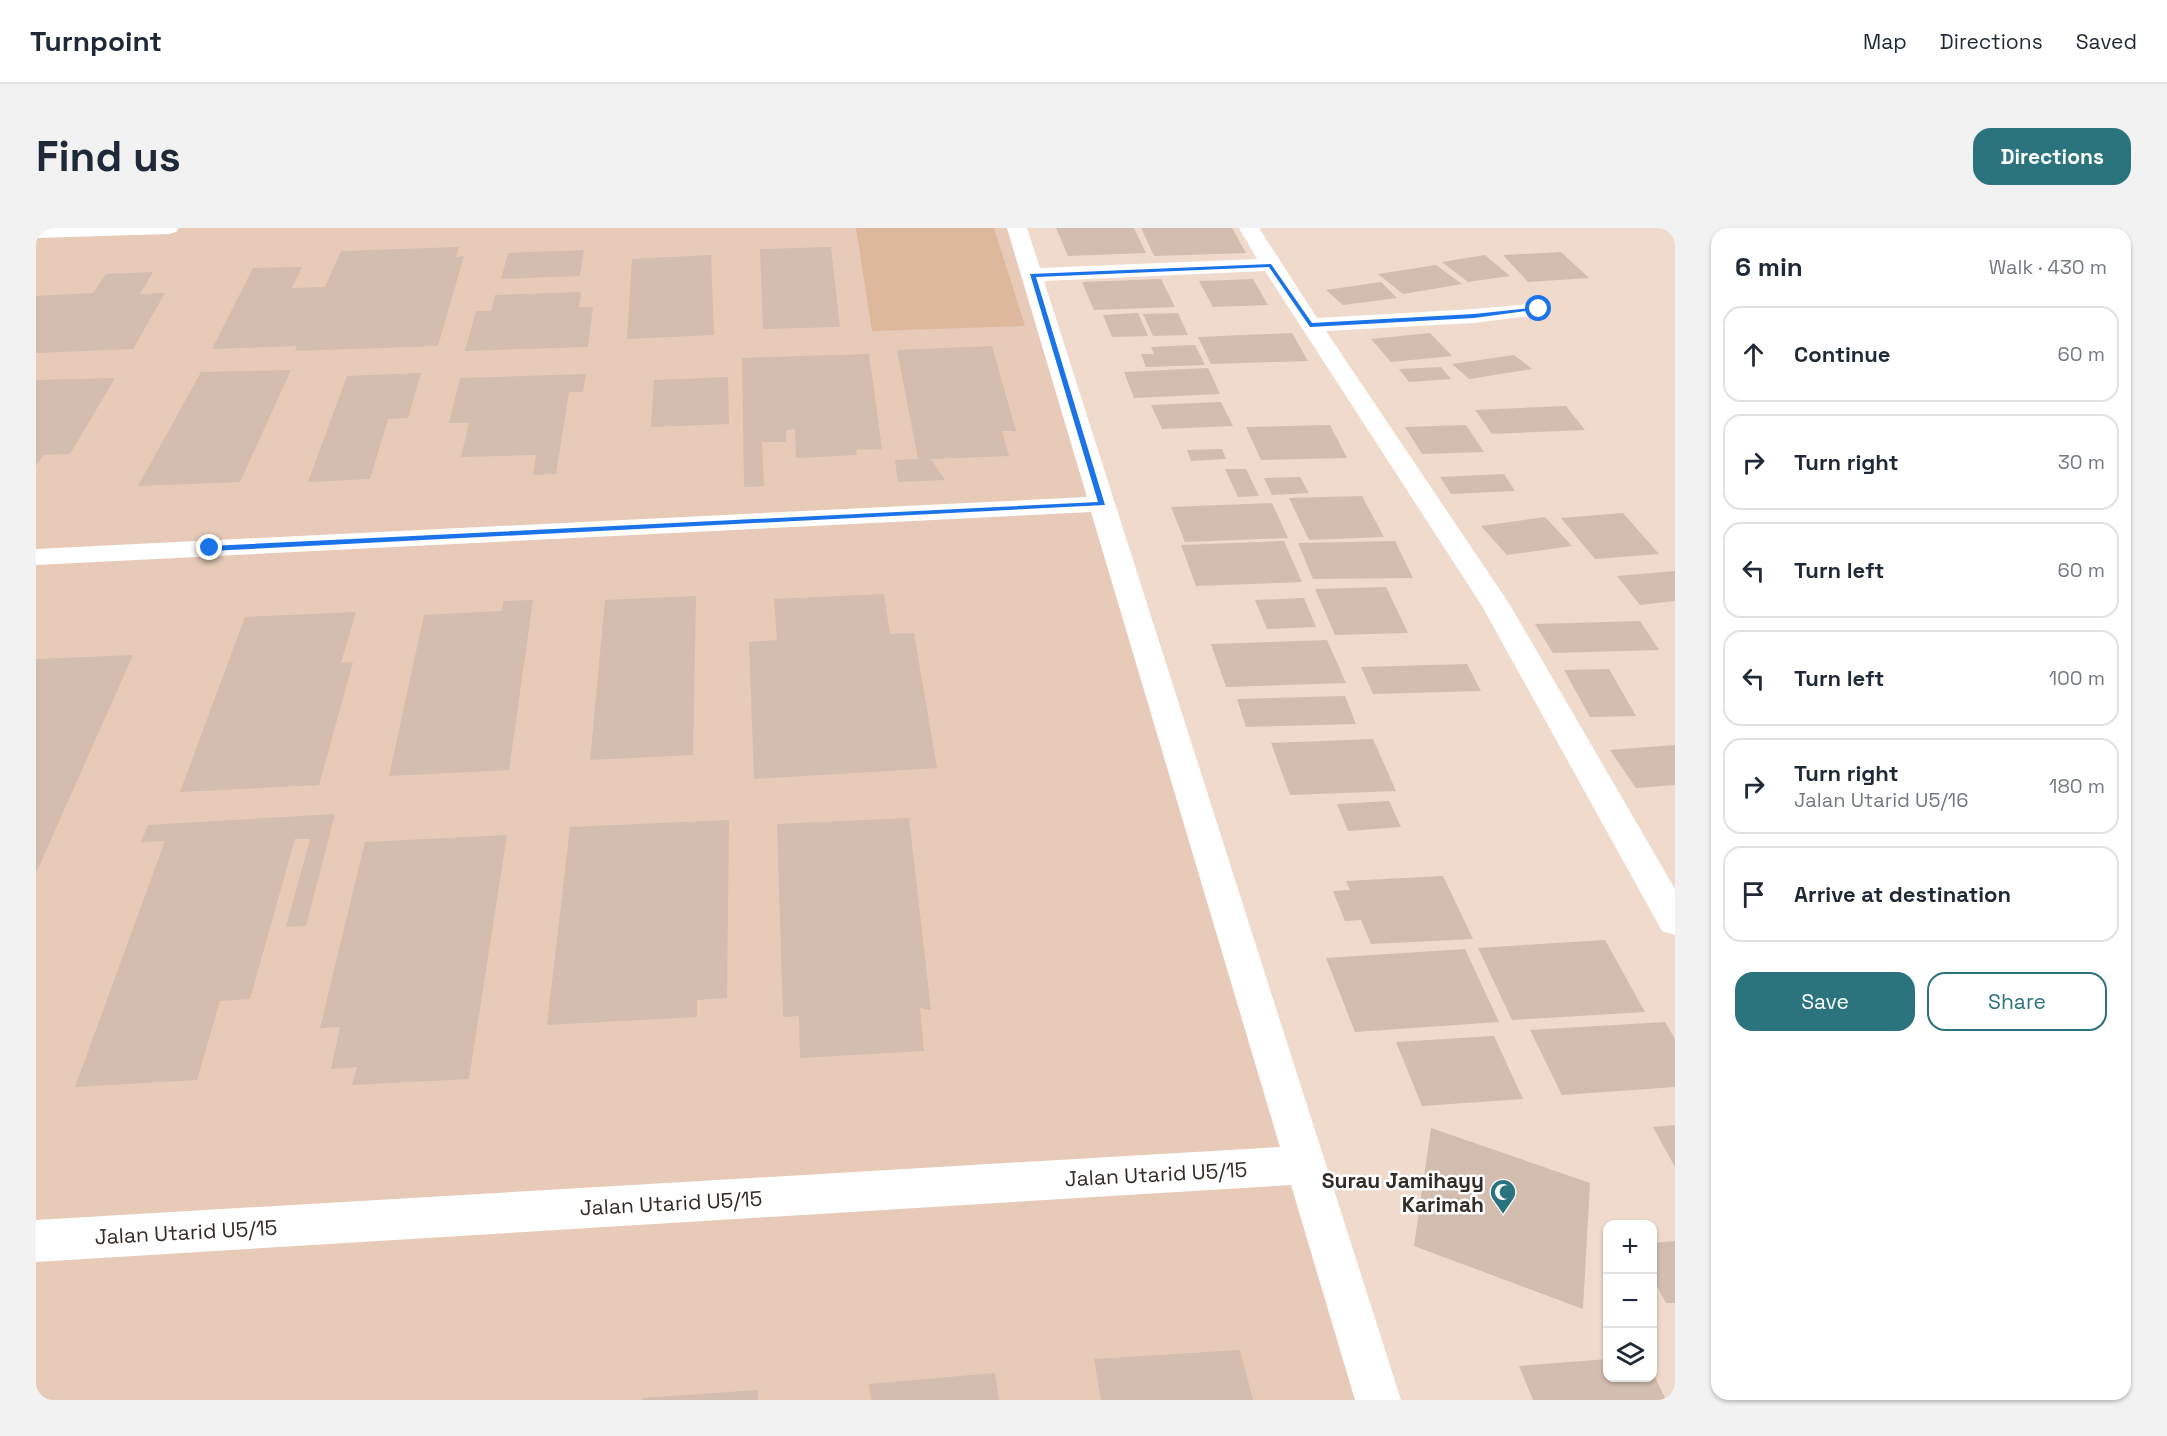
<!DOCTYPE html>
<html lang="en">
<head>
<meta charset="utf-8">
<style>
	:root { --surface:#fff; --page:#f2f2f3; --text:#1f2937; --muted:#747a83; --line:#e0e1e3; --accent:#2b737d }
	body { margin:0; font-family:"Space Grotesk",sans-serif; background:var(--page); color:var(--text) }
	.controls { position:absolute; right:18px; bottom:18px; display:grid; overflow:hidden; border-radius:12px; box-shadow:0 2px 4px #0004 }
	.controls button { width:54px; height:54px; display:grid; place-items:center; padding:0; border:0; border-bottom:2px solid var(--line); background:var(--surface); color:var(--text); font:30px sans-serif }
	.stop { position:absolute; width:18px; height:18px; margin:-14px; border:4px solid #1a73e8; border-radius:50%; background:#fff }
	.stop.end { background:#1a73e8; border-color:#fff; box-shadow:0 2px 6px #0008 }
	.list { margin:0; padding:0; list-style:none }
	h2 { display:flex; justify-content:space-between; align-items:center; height:78px; margin:0; padding:0 24px; font-size:26px }
	h2 small { font-size:20px; font-weight:400; color:var(--muted) }
	.list li { display:grid; grid-template-columns:39px 1fr auto; gap:18px; align-items:center; box-sizing:border-box; height:96px; margin:0 12px 12px; padding:0 12px; border:2px solid var(--line); border-radius:18px }
	.list b { display:block; font-size:22px; white-space:nowrap }
	.list p { margin:0; font-size:20px; white-space:nowrap; color:var(--muted) }
	.list em { font-size:20px; font-style:normal; color:var(--muted) }
	.actions { display:flex; gap:12px; padding:18px 24px }
	.actions a { flex:1; padding:14px 0; border:2px solid var(--accent); border-radius:18px; text-align:center; font-size:21px; color:var(--accent) }
	.actions .main { background:var(--accent); color:#fff }
	.icon { flex:none; width:33px; height:33px; fill:none; stroke:currentColor; stroke-width:2; stroke-linecap:round; stroke-linejoin:round }
	.map { position:relative; flex:none; width:1639px; height:1172px; overflow:hidden; border-radius:18px }
	header { display:flex; align-items:center; gap:36px; box-sizing:border-box; height:84px; padding:0 30px; background:var(--surface); border-bottom:2px solid var(--line) }
	header strong { font-size:28px }
	nav { display:flex; gap:33px; margin-inline-start:auto; font-size:21px }
	.intro { display:flex; align-items:center; justify-content:space-between; box-sizing:border-box; height:144px; padding:0 36px }
	h1 { margin:0; font-size:42px }
	.button { padding:15px 27px; border-radius:18px; background:var(--accent); color:#fff; font-size:21px; font-weight:700 }
	main { display:flex; gap:36px; padding:0 36px }
	aside { flex:1; background:var(--surface); border-radius:18px; box-shadow:0 2px 4px #0004 }
	.map>svg:first-child { display:block }
	.built { fill:#e7cbb8 }
	.green { fill:#deb89d }
	.building { fill:#d2bdae }
	.lines { fill:none; stroke-linecap:round; stroke-linejoin:round }
	.minor { fill:#fff; fill-rule:evenodd }
	.route { fill:#1a73e8 }
	.labels { text-anchor:middle; dominant-baseline:central; stroke-width:5; stroke-linejoin:round; paint-order:stroke }
	.near-street-label { font-size:21px; fill:#342c26; stroke:#fff }
	.near-poi-label { font-size:21px; font-weight:bold; fill:#342c26; stroke:#fff; text-anchor:end }
</style>
</head>
<body>
<header>
<strong>Turnpoint</strong>
<nav><a>Map</a><a>Directions</a><a>Saved</a></nav>
</header>
<div class="intro"><h1>Find us</h1><a class="button">Directions</a></div>
<main>
<div class="map">
<svg width="1639" height="1172" viewBox="0 0 1639 1172">
	<rect width="100%" height="100%" fill="#f0dacb"/>
	<polygon class="built" points="0,0 986,0 1358,1172 0,1172"/>
	<polygon class="green" points="820,0 958,0 989,98 836,103"/>
	<g class="building">
		<polygon points="1020,0 1098,0 1110,25 1032,28"/>
		<polygon points="1105,0 1196,0 1210,25 1118,28"/>
		<polygon points="423,19 420,29 428,28 402,118 259,123 261,118 176,121 217,40 266,39 256,60 289,59 305,23"/>
		<polygon points="795,19 804,99 727,101 724,21"/>
		<polygon points="548,22 544,48 465,51 472,25"/>
		<polygon points="1525,24 1553,50 1492,54 1467,27"/>
		<polygon points="675,27 678,107 591,111 596,31"/>
		<polygon points="1449,27 1474,48 1432,54 1406,34"/>
		<polygon points="1400,37 1426,56 1367,66 1342,46"/>
		<polygon points="117,44 104,66 129,65 97,121 0,125 0,68 57,65 70,46"/>
		<polygon points="1125,51 1139,79 1058,82 1046,54"/>
		<polygon points="1217,51 1232,77 1177,79 1163,53"/>
		<polygon points="1345,54 1361,70 1307,77 1290,62"/>
		<polygon points="545,64 543,79 557,79 552,119 429,123 440,83 455,83 459,67"/>
		<polygon points="1102,85 1112,108 1076,109 1067,87"/>
		<polygon points="1142,85 1152,107 1117,108 1107,86"/>
		<polygon points="1256,105 1272,133 1175,136 1162,109"/>
		<polygon points="1394,105 1416,128 1355,134 1335,111"/>
		<polygon points="1159,117 1169,137 1110,139 1105,126 1118,126 1115,119"/>
		<polygon points="956,118 980,203 966,203 973,228 895,231 909,252 862,254 859,232 882,231 861,122"/>
		<polygon points="833,126 846,221 820,222 821,227 760,230 759,201 750,202 750,214 726,214 728,258 708,259 706,130"/>
		<polygon points="1478,127 1496,141 1433,151 1416,136"/>
		<polygon points="1405,139 1415,151 1373,154 1363,141"/>
		<polygon points="1172,140 1184,166 1098,170 1088,144"/>
		<polygon points="255,142 204,254 102,258 165,144"/>
		<polygon points="385,145 372,190 352,191 334,251 272,254 311,148"/>
		<polygon points="550,146 547,164 533,164 520,246 497,247 500,227 425,229 433,195 413,195 424,150"/>
		<polygon points="692,149 693,196 615,199 618,152"/>
		<polygon points="79,150 34,226 7,227 0,238 0,152"/>
		<polygon points="1185,174 1197,198 1126,201 1115,177"/>
		<polygon points="1530,178 1549,202 1456,206 1439,182"/>
		<polygon points="1294,197 1311,230 1225,232 1210,199"/>
		<polygon points="1430,197 1448,224 1386,226 1369,199"/>
		<polygon points="1186,221 1190,231 1155,233 1151,222"/>
		<polygon points="1189,241 1210,241 1223,268 1202,269"/>
		<polygon points="1468,246 1479,263 1415,266 1404,249"/>
		<polygon points="1264,249 1273,265 1236,267 1228,250"/>
		<polygon points="1326,268 1348,309 1273,312 1253,270"/>
		<polygon points="1236,275 1252,310 1149,314 1135,279"/>
		<polygon points="1587,285 1623,326 1559,331 1525,290"/>
		<polygon points="1509,289 1536,318 1471,327 1445,298"/>
		<polygon points="1248,313 1266,354 1160,358 1145,317"/>
		<polygon points="1359,313 1377,350 1277,351 1262,315"/>
		<polygon points="1639,343 1639,373 1604,377 1581,348"/>
		<polygon points="1350,359 1372,405 1299,407 1279,361"/>
		<polygon points="848,366 854,406 878,405 901,540 718,551 713,414 741,412 738,371"/>
		<polygon points="660,368 657,527 554,532 569,372"/>
		<polygon points="1268,370 1280,399 1231,401 1219,372"/>
		<polygon points="497,372 473,542 353,548 388,387 466,383 467,373"/>
		<polygon points="320,384 305,435 317,434 283,557 144,564 209,389"/>
		<polygon points="1604,393 1623,422 1517,425 1499,396"/>
		<polygon points="1291,412 1310,455 1190,459 1175,416"/>
		<polygon points="97,427 0,645 0,431"/>
		<polygon points="1431,436 1445,463 1337,466 1325,439"/>
		<polygon points="1573,441 1600,488 1554,489 1528,442"/>
		<polygon points="1309,468 1320,496 1210,499 1201,471"/>
		<polygon points="1337,511 1360,563 1254,567 1235,515"/>
		<polygon points="1639,517 1639,557 1600,560 1574,522"/>
		<polygon points="1353,573 1365,599 1312,603 1301,576"/>
		<polygon points="299,586 270,698 250,699 274,611 259,611 214,771 184,773 161,852 39,859 129,613 105,614 112,597"/>
		<polygon points="873,590 895,782 884,780 888,823 764,830 763,788 747,789 741,596"/>
		<polygon points="693,592 691,770 661,772 661,789 511,797 534,599"/>
		<polygon points="471,607 433,851 316,857 321,839 295,841 304,799 284,800 329,614"/>
		<polygon points="1407,648 1437,711 1335,716 1325,692 1309,693 1297,663 1314,662 1310,653"/>
		<polygon points="1569,712 1609,784 1476,792 1442,720"/>
		<polygon points="1429,721 1463,794 1319,804 1290,730"/>
		<polygon points="1629,794 1639,811 1639,859 1526,867 1494,802"/>
		<polygon points="1458,808 1487,871 1386,878 1360,814"/>
		<polygon points="1639,897 1639,939 1617,899"/>
		<polygon points="1395,900 1554,955 1547,1081 1378,1018"/>
		<polygon points="1639,1013 1639,1075 1630,1075 1616,1049 1616,1015"/>
		<polygon points="1204,1122 1217,1172 1065,1172 1058,1131"/>
		<polygon points="1572,1131 1572,1150 1616,1150 1616,1143 1630,1172 1497,1172 1483,1138"/>
		<polygon points="959,1145 963,1172 835,1172 833,1156"/>
		<polygon points="722,1162 722,1172 607,1172 607,1170"/>
	</g>
	<g class="lines">
		<g class="minor">
			<polygon points="0,0 143,0 140,4 133,6 0,10"/>
			<polygon points="971,0 991,0 1004,40 1221,31 1203,0 1223,0 1281,90 1438,81 1503,75 1511,76 1514,81 1511,86 1503,87 1438,95 1290,103 1474,377 1639,661 1639,707 1626,703 1446,378 1229,43 1008,53 1365,1172 1319,1172 1255,957 0,1034 0,992 1244,919 1055,284 0,337 0,321 1051,269"/>
		</g>
	</g>
	<polygon class="route" points="1235,36 1276,95 1438,86 1503,79 1506,81 1438,90 1274,99 1233,39 1000,49 1069,277 174,323 170,320 174,318 1062,274 994,46"/>
	<defs>
		<g id="mosque-pin" transform="scale(1.35)"><path d="M0 17L-7.5 6A9.5 9.5 0 1 1 7.5 6Z" fill="#2b737d" stroke="#fff"/><path d="M3.5-4.9A6 6 0 1 0 3.5 4.9A5 5 0 1 1 3.5-4.9Z" fill="#fff"/></g>
	</defs>
	<g fill-rule="evenodd">
		<use href="#mosque-pin" x="1467" y="964"/>
	</g>
	<g class="labels">
		<g class="near-street-label">
			<text transform="translate(1120 946) rotate(-3)">Jalan Utarid U5/15</text>
			<text transform="translate(635 975) rotate(-3)">Jalan Utarid U5/15</text>
			<text transform="translate(150 1004) rotate(-3)">Jalan Utarid U5/15</text>
		</g>
		<g class="near-poi-label">
			<text x="1448" y="952">Surau Jamihayy<tspan x="1448" dy="24">Karimah</tspan></text>
		</g>
	</g>
</svg>
<div class="controls">
<button>+</button>
<button>−</button>
<button><svg class="icon" aria-label="layers" viewBox="0 0 24 24"><path d="M12 4l9 5-9 5-9-5zM3 14l9 5 9-5"/></svg></button>
</div>
<div class="stop" style="left:1503px;top:81px"></div>
<div class="stop end" style="left:174px;top:320px"></div>
</div>
<aside>
<h2>6 min<small>Walk · 430 m</small></h2>
<ul class="list">
<li><svg class="icon" aria-label="ahead" viewBox="0 0 24 24"><path d="M12 20V5M6 11l6-6 6 6"/></svg><div><b>Continue</b></div><em>60 m</em></li>
<li><svg class="icon" aria-label="right" viewBox="0 0 24 24"><path d="M7 20v-9h11M14 6l5 5-5 5"/></svg><div><b>Turn right</b></div><em>30 m</em></li>
<li><svg class="icon" aria-label="left" viewBox="0 0 24 24"><path d="M17 20v-9H6M10 6l-5 5 5 5"/></svg><div><b>Turn left</b></div><em>60 m</em></li>
<li><svg class="icon" aria-label="left" viewBox="0 0 24 24"><path d="M17 20v-9H6M10 6l-5 5 5 5"/></svg><div><b>Turn left</b></div><em>100 m</em></li>
<li><svg class="icon" aria-label="right" viewBox="0 0 24 24"><path d="M7 20v-9h11M14 6l5 5-5 5"/></svg><div><b>Turn right</b><p>Jalan Utarid U5/16</p></div><em>180 m</em></li>
<li><svg class="icon" aria-label="arrive" viewBox="0 0 24 24"><path d="M6 21V4h12l-3 4 3 4H6"/></svg><div><b>Arrive at destination</b></div></li>
</ul>
<div class="actions"><a class="main">Save</a><a>Share</a></div>
</aside>
</main>
</body>
</html>
